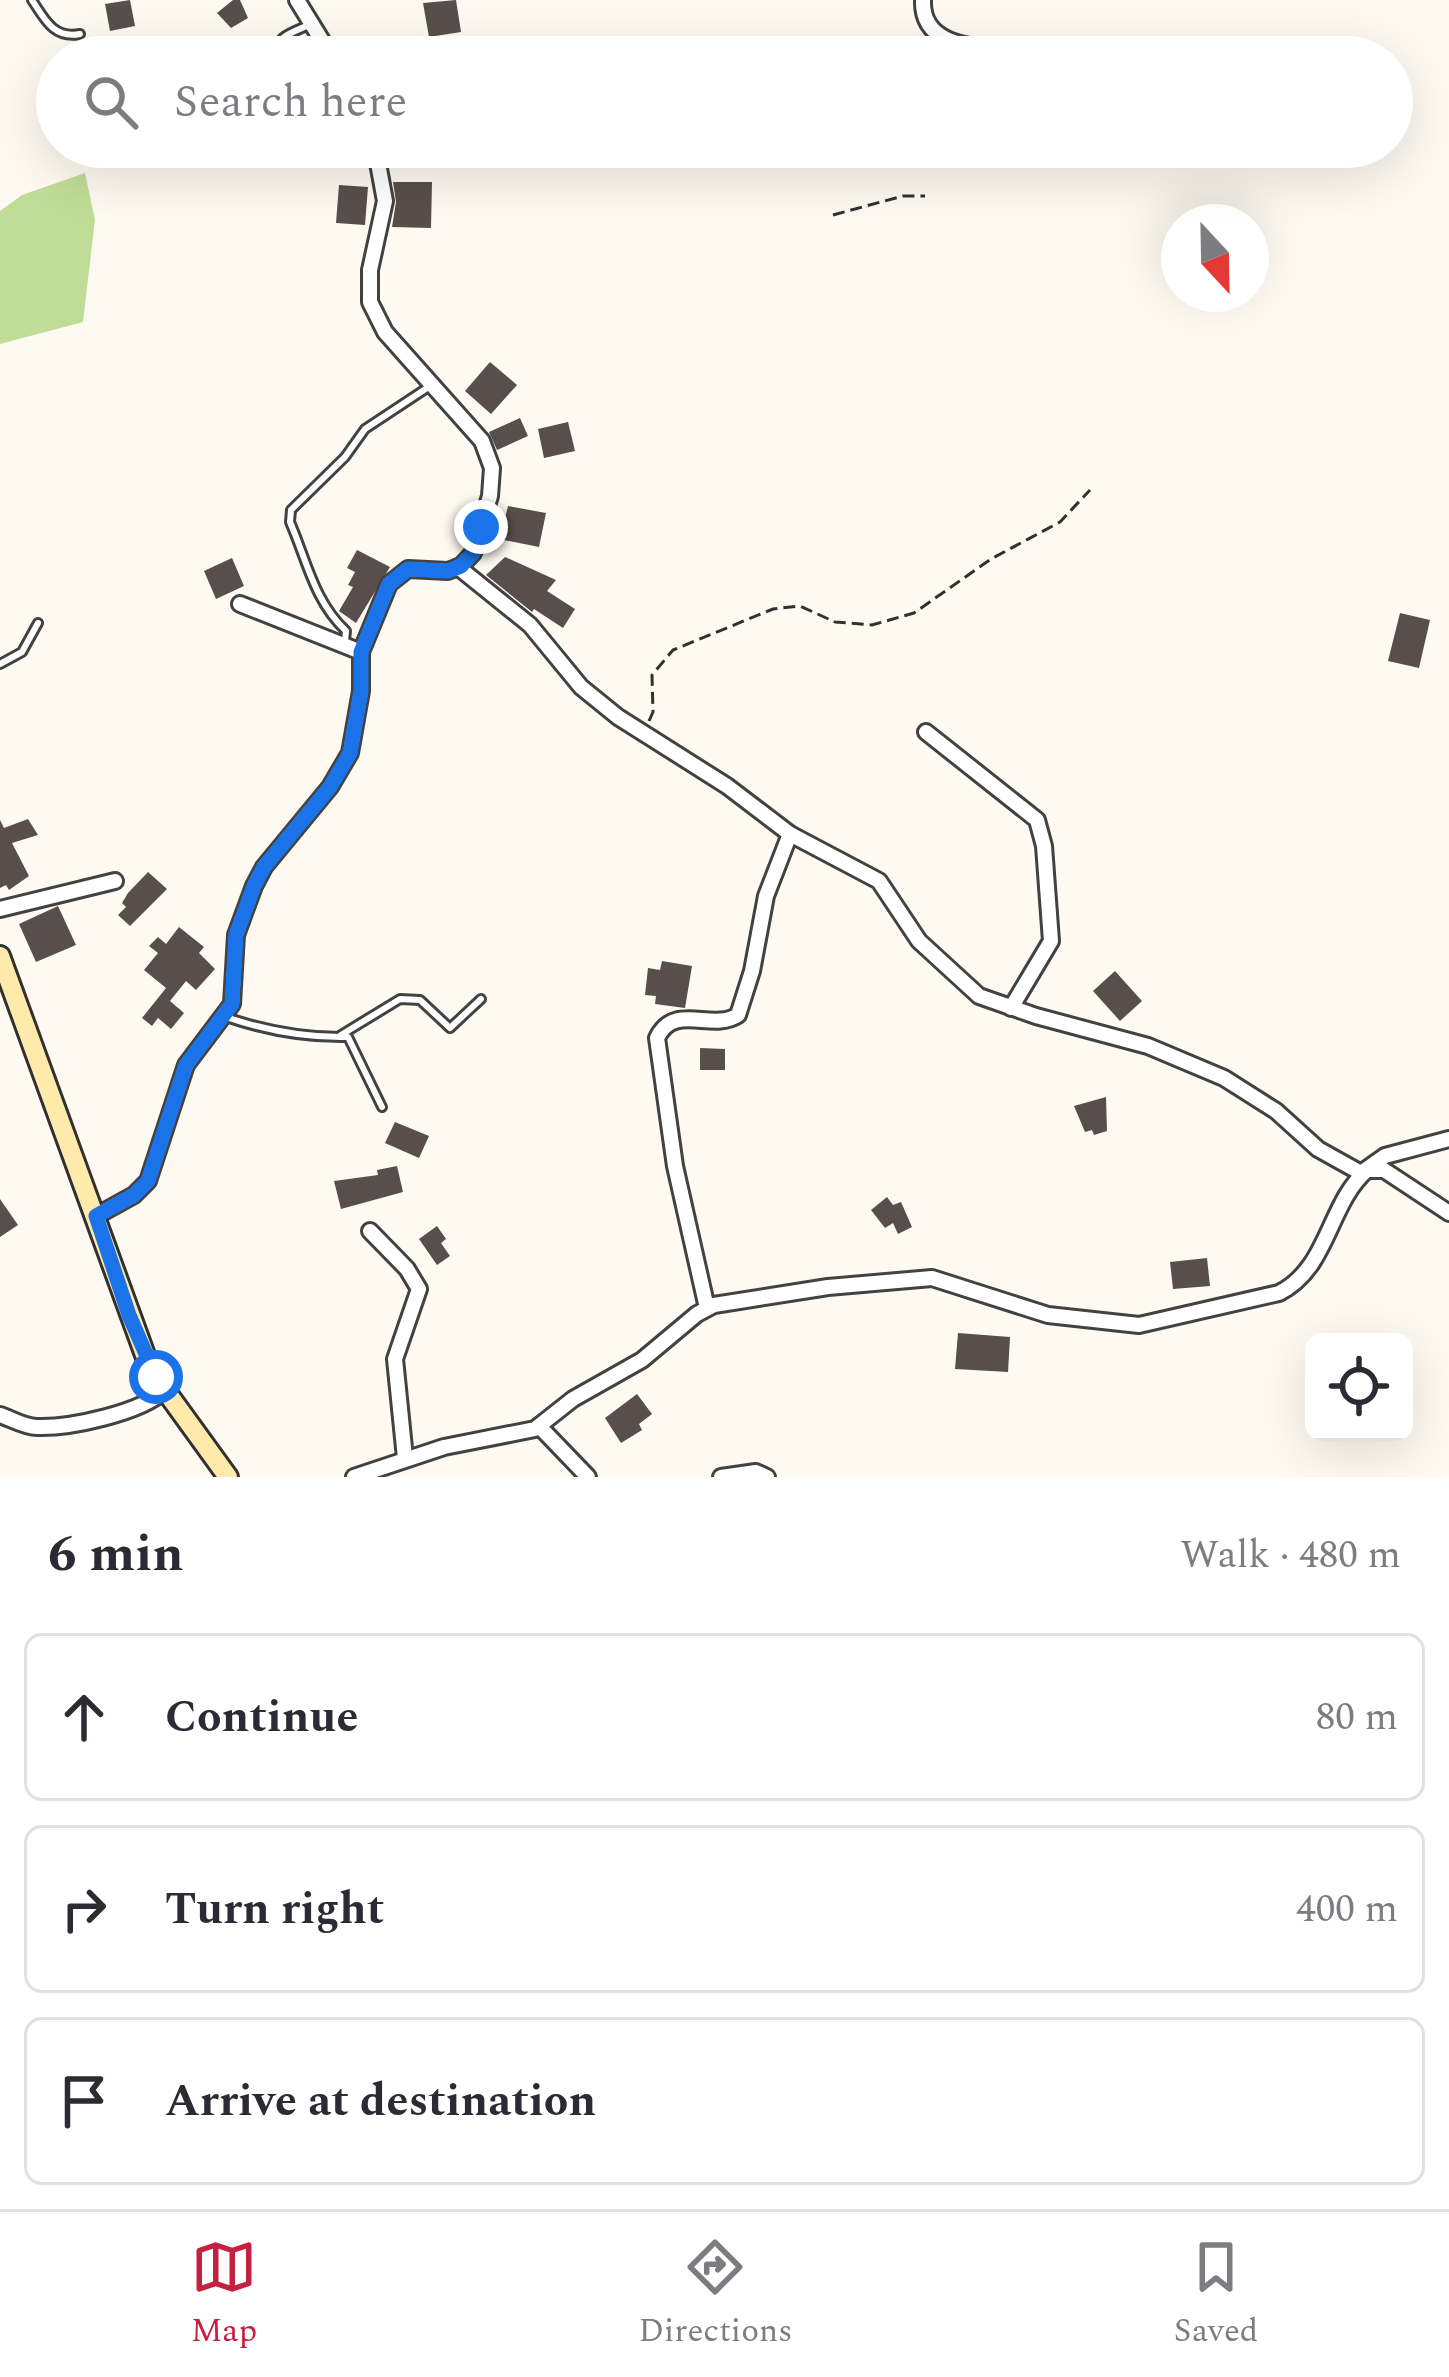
<!DOCTYPE html>
<html lang="en">
<head>
<meta charset="utf-8">
<style>
	:root { --surface:#fff; --page:#f2f2f3; --text:#2b2b33; --muted:#7c7c81; --line:#e1e1e2; --accent:#c5203f }
	body { margin:0; font-family:Spectral,serif; background:var(--page); color:var(--text) }
	.controls { position:absolute; right:36px; bottom:36px; display:grid; overflow:hidden; border-radius:18px; box-shadow:0 12px 48px #0002 }
	.controls button { width:108px; height:108px; display:grid; place-items:center; padding:0; border:0; border-bottom:3px solid var(--line); background:var(--surface); color:var(--text); font:60px sans-serif }
	.compass { position:absolute; left:1161px; top:204px; width:108px; height:108px; border-radius:50%; background:var(--surface); box-shadow:0 12px 48px #0002; rotate:158deg }
	.stop { position:absolute; width:36px; height:36px; margin:-27px; border:9px solid #1a73e8; border-radius:50%; background:#fff }
	.stop.end { background:#1a73e8; border-color:#fff; box-shadow:0 3px 12px #0008 }
	.list { margin:0; padding:0; list-style:none }
	h2 { display:flex; justify-content:space-between; align-items:center; height:156px; margin:0; padding:0 48px; font-size:51px }
	h2 small { font-size:39px; font-weight:400; color:var(--muted) }
	.list li { display:grid; grid-template-columns:78px 1fr auto; gap:36px; align-items:center; box-sizing:border-box; height:168px; margin:0 24px 24px; padding:0 24px; border:3px solid var(--line); border-radius:18px }
	.list b { display:block; font-size:45px; white-space:nowrap }
	.list em { font-size:39px; font-style:normal; color:var(--muted) }
	.icon { flex:none; width:66px; height:66px; fill:none; stroke:currentColor; stroke-width:2; stroke-linecap:round; stroke-linejoin:round }
	.map { position:relative; flex:none; width:1449px; height:1477px; overflow:hidden }
	.search { position:absolute; background:var(--surface); box-shadow:0 12px 48px #0002; left:36px; right:36px; top:36px; height:132px; display:flex; align-items:center; gap:30px; box-sizing:border-box; padding:0 42px; border-radius:66px; color:var(--muted); font-size:45px }
	.sheet { height:732px; background:var(--surface) }
	nav { display:flex; justify-content:space-around; align-items:center; box-sizing:border-box; height:168px; border-top:3px solid var(--line); background:var(--surface); font-size:33px; color:var(--muted) }
	nav a { display:grid; justify-items:center; gap:6px }
	nav .on { color:var(--accent) }
	.map>svg:first-child { display:block }
	.forest { fill:#c0dd97 }
	.building { fill:#584e4b }
	.lines { fill:none; stroke-linecap:round; stroke-linejoin:round }
	.service-casing { stroke:#424242; stroke-width:12 }
	.minor-casing { stroke:#424242; stroke-width:20 }
	.secondary-casing { stroke:#313131; stroke-width:24 }
	.path { stroke:#313131; stroke-width:3; stroke-dasharray:12 6; stroke-linecap:butt }
	.service { stroke:#fff; stroke-width:6 }
	.minor { stroke:#fff; stroke-width:14 }
	.secondary { stroke:#ffeaac; stroke-width:18 }
	.route { stroke:#1a73e8; stroke-width:15 }
</style>
</head>
<body>
<div class="map">
<svg width="1449" height="1477" viewBox="0 0 1449 1477">
	<rect width="100%" height="100%" fill="#fffaf1"/>
	<polygon class="forest" points="85,173 95,220 83,322 0,344 0,211 22,195"/>
	<g class="building">
		<polygon points="130,0 135,26 110,31 105,4"/>
		<polygon points="233,0 240,0 248,18 231,28 217,13"/>
		<polygon points="456,0 461,32 429,37 423,3"/>
		<polygon points="393,182 432,182 431,228 392,227 396,202"/>
		<polygon points="339,185 368,187 365,225 336,223"/>
		<polygon points="490,362 517,385 491,414 465,391"/>
		<polygon points="520,418 528,436 497,450 489,432"/>
		<polygon points="568,422 575,451 544,458 538,429"/>
		<polygon points="508,506 546,513 539,547 489,537 495,520 504,522"/>
		<polygon points="357,550 390,567 356,623 339,611 353,587 348,585 355,572 347,568"/>
		<polygon points="505,557 556,580 547,591 575,609 563,628 534,609 532,612 486,575"/>
		<polygon points="232,558 244,586 216,599 204,571"/>
		<polygon points="1400,613 1430,620 1419,668 1388,661"/>
		<polygon points="28,819 38,835 12,843 29,876 9,890 6,885 0,888 0,820 4,828"/>
		<polygon points="148,872 167,889 130,926 118,915 126,907 122,903 128,893"/>
		<polygon points="58,906 76,945 36,962 19,924"/>
		<polygon points="179,927 204,947 199,953 215,969 196,990 186,981 170,1001 184,1013 171,1029 158,1018 152,1026 142,1018 166,988 144,970 158,953 149,946 158,937 166,944"/>
		<polygon points="662,961 692,966 685,1008 655,1004 656,996 645,995 648,968 660,970"/>
		<polygon points="1115,971 1142,1001 1120,1021 1093,991"/>
		<polygon points="700,1048 725,1049 725,1070 700,1070"/>
		<polygon points="1106,1097 1107,1131 1094,1135 1092,1130 1085,1132 1074,1106"/>
		<polygon points="395,1122 429,1136 419,1158 385,1143"/>
		<polygon points="397,1166 403,1192 341,1209 334,1181 378,1175 377,1170"/>
		<polygon points="887,1197 893,1205 901,1202 912,1227 898,1234 893,1223 885,1228 871,1210"/>
		<polygon points="0,1199 18,1225 0,1237"/>
		<polygon points="437,1226 446,1239 441,1243 450,1256 437,1265 419,1239"/>
		<polygon points="1207,1258 1210,1286 1173,1289 1170,1262"/>
		<polygon points="958,1333 1010,1337 1008,1372 955,1369"/>
		<polygon points="637,1394 652,1414 639,1424 642,1430 621,1443 605,1418"/>
	</g>
	<g class="lines">
		<g class="service-casing">
			<g id="service">
				<path d="M32 0C45 20 54 39 80 34"/>
				<path d="M273 57C276 36 291 33 309 25"/>
				<polyline points="433,57 433,48"/>
				<path d="M345 641 346 631C314 601 307 561 290 522L291 510 345 457 365 429 430 386"/>
				<polyline points="0,664 22,652 38,623"/>
				<path d="M226 1017C267 1031 305 1038 348 1037L382 1107"/>
				<polyline points="341,1035 400,999 420,1000 450,1028 481,999"/>
			</g>
		</g>
		<g class="minor-casing">
			<g id="minor">
				<polyline points="297,0 332,57"/>
				<path d="M923 0C921 56 996 44 1031 57"/>
				<polyline points="458,567 530,625 581,687 618,717 727,786 790,834 879,881 919,941 979,996 1036,1016 1148,1046 1224,1078 1276,1111 1318,1149 1361,1173 1385,1156 1449,1139"/>
				<polyline points="240,604 361,652"/>
				<polyline points="926,732 1037,820 1044,846 1051,941 1011,1008"/>
				<polyline points="0,909 115,881"/>
				<polyline points="96,1216 134,1195 148,1181 186,1065 232,1004 236,935 254,886 264,867 330,787 350,753 361,691 361,652 389,584 408,569 448,571 461,566 473,553 490,496 492,468 482,441 385,332 370,302 370,270 385,201 375,147"/>
				<polyline points="370,1231 407,1269 419,1289 395,1359 405,1458"/>
				<path d="M707 1308 675 1166 657 1038C674 1002 712 1032 738 1015L752 971 766 896 790 834"/>
				<path d="M0 1415C12 1419 24 1427 37 1427 70 1428 141 1413 165 1390"/>
				<polyline points="539,1426 588,1477"/>
				<path d="M354 1477 444 1447 535 1429 573 1399 642 1360 697 1314 714 1305 828 1287 932 1278 1048 1315 1139 1325 1279 1293C1329 1268 1328 1204 1367 1170H1384L1449 1213"/>
				<polyline points="721,1477 756,1472 767,1477"/>
			</g>
		</g>
		<g class="secondary-casing">
			<polyline id="secondary" points="0,956 145,1355 165,1390 228,1477"/>
		</g>
		<g class="path">
			<polyline points="833,215 903,196 925,196"/>
			<polyline points="649,721 653,712 652,675 673,650 773,609 800,606 835,622 872,625 914,613 991,559 1060,522 1090,490"/>
		</g>
		<use href="#service" class="service"/>
		<use href="#minor" class="minor"/>
		<use href="#secondary" class="secondary"/>
	</g>
	<g class="lines">
		<polyline class="route" points="156,1377 129,1315 96,1216 134,1195 148,1181 186,1065 232,1004 236,935 254,886 264,867 330,787 350,753 361,691 361,652 389,584 408,569 448,571 461,566 473,553 481,527"/>
	</g>
</svg>
<div class="controls">
<button><svg class="icon" aria-label="locate" viewBox="0 0 24 24"><circle cx="12" cy="12" r="6"/><path d="M12 2v4M12 18v4M2 12h4M18 12h4"/></svg></button>
</div>
<svg class="compass" viewBox="-18 -18 36 36"><path d="M0-13l5 13h-10z" fill="#e53935"/><path d="M0 13l5-13h-10z" fill="#7c7c81"/></svg>
<div class="stop" style="left:156px;top:1377px"></div>
<div class="stop end" style="left:481px;top:527px"></div>
<div class="search"><svg class="icon" aria-label="search" viewBox="0 0 24 24"><circle cx="10" cy="10" r="6"/><path d="M15 15l6 6"/></svg>Search here</div>
</div>
<section class="sheet">
<h2>6 min<small>Walk · 480 m</small></h2>
<ul class="list">
<li><svg class="icon" aria-label="ahead" viewBox="0 0 24 24"><path d="M12 20V5M6 11l6-6 6 6"/></svg><div><b>Continue</b></div><em>80 m</em></li>
<li><svg class="icon" aria-label="right" viewBox="0 0 24 24"><path d="M7 20v-9h11M14 6l5 5-5 5"/></svg><div><b>Turn right</b></div><em>400 m</em></li>
<li><svg class="icon" aria-label="arrive" viewBox="0 0 24 24"><path d="M6 21V4h12l-3 4 3 4H6"/></svg><div><b>Arrive at destination</b></div></li>
</ul>
</section>
<nav>
<a class="on"><svg class="icon" aria-label="map" viewBox="0 0 24 24"><path d="M3 6l6-2 6 2 6-2v14l-6 2-6-2-6 2zM9 4v14M15 6v14"/></svg>Map</a>
<a><svg class="icon" aria-label="directions" viewBox="0 0 24 24"><path d="M12 3l9 9-9 9-9-9zM9 14v-3h6M13 9l2 2-2 2"/></svg>Directions</a>
<a><svg class="icon" aria-label="saved" viewBox="0 0 24 24"><path d="M7 4h10v16l-5-4-5 4z"/></svg>Saved</a>
</nav>
</body>
</html>
